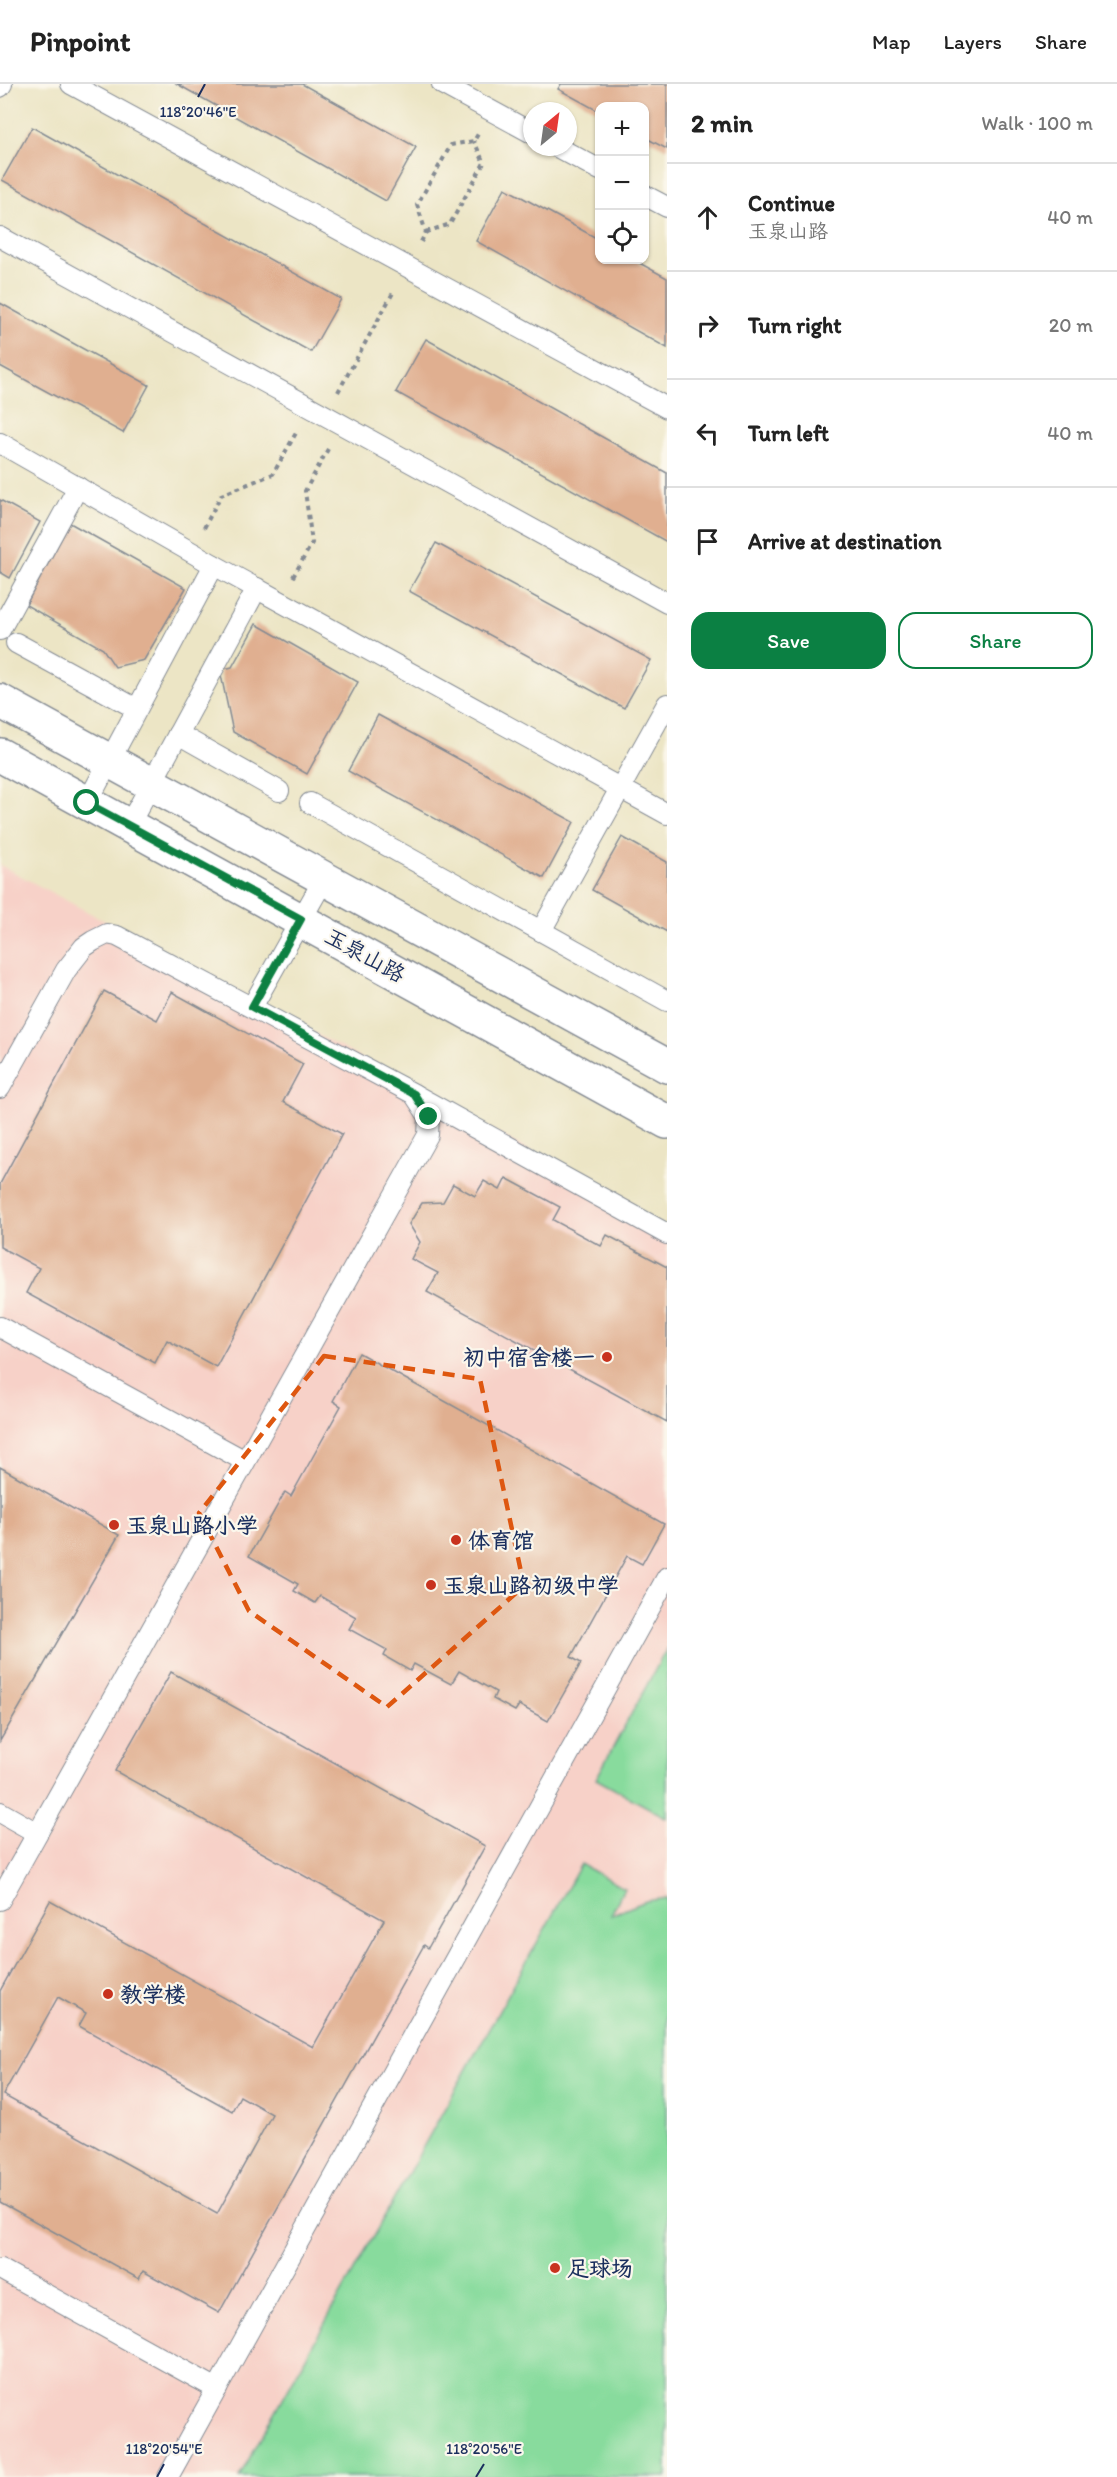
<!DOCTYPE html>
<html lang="en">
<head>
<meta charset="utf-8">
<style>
	:root { --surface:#fff; --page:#f2f2f2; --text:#222; --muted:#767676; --line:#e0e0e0; --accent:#0b8043 }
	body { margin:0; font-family:Itim,"LXGW WenKai TC",sans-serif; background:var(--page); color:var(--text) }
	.controls { position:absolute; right:18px; top:18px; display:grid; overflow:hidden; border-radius:12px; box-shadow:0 2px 4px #0004 }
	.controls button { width:54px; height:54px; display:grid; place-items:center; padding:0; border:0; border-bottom:2px solid var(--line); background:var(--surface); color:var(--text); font:30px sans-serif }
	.compass { position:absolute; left:523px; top:18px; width:54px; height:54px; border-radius:50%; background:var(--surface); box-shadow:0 2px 4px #0004; rotate:29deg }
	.stop { position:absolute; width:18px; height:18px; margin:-14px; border:4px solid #0b8043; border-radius:50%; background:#fff }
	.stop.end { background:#0b8043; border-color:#fff; box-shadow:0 2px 6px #0008 }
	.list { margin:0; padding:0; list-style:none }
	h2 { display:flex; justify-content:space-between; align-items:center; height:78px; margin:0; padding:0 24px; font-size:26px }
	h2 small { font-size:20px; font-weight:400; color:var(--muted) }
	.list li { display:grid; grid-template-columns:39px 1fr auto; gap:18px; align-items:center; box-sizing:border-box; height:108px; padding:0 24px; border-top:2px solid var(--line) }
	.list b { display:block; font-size:22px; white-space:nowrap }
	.list p { margin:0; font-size:20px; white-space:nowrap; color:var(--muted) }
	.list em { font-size:20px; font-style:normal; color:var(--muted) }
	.actions { display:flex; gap:12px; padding:18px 24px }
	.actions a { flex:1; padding:14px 0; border:2px solid var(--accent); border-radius:18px; text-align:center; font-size:21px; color:var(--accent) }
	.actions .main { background:var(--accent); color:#fff }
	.icon { flex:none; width:33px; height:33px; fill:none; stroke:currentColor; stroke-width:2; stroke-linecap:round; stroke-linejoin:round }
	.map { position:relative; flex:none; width:667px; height:2393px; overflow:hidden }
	header { display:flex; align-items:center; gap:36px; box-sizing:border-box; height:84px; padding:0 30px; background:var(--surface); border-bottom:2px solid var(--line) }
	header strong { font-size:28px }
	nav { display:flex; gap:33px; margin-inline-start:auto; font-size:21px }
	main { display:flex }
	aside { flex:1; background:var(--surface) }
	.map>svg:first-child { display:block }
	.built { fill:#f7d1c8 }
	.green { fill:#88db9d; stroke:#52857e; stroke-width:1.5 }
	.building { fill:#e0af90; fill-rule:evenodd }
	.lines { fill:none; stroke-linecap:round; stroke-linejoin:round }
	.service-casing { stroke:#848a92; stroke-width:22 }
	.tertiary-casing { stroke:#848a92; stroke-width:36 }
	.path { stroke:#848a92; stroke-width:4; stroke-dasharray:4.5 4.5; stroke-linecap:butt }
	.service { stroke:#fff; stroke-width:20 }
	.tertiary { stroke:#fff; stroke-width:33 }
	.route { stroke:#0b8043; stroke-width:8 }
	.marked { fill:none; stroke:#de5710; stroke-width:4.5; stroke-dasharray:12 8; stroke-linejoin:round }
	.ticks { fill:none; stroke:#1b2f5e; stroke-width:2 }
	.poi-dot { fill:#c8321e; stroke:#fbf7ec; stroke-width:2 }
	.labels { text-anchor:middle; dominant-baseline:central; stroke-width:4.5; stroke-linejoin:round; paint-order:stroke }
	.street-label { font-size:22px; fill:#1b2f5e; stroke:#fbf7ec }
	.poi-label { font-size:22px; font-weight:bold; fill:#1b2f5e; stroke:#fbf7ec; text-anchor:start }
	.ticks-label { font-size:15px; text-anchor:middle; fill:#1b2f5e; stroke:#fbf7ec; stroke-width:4.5; stroke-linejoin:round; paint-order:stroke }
</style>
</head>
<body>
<header>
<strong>Pinpoint</strong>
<nav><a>Map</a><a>Layers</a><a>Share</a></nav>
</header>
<main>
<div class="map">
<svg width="667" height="2393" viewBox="0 0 667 2393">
	<rect width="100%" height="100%" fill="#fbf7ec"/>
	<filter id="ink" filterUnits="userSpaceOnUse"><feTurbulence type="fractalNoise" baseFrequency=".0167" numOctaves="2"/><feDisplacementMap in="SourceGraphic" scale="12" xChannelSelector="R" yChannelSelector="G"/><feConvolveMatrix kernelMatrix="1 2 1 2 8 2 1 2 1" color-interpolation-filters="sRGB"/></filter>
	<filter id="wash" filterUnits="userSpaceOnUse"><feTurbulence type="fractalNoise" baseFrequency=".008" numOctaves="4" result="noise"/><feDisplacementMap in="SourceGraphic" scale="24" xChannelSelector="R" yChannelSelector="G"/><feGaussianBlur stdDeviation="1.35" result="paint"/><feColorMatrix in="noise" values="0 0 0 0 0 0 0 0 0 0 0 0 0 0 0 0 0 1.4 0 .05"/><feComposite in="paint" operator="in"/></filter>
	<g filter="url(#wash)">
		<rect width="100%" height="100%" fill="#ece5c5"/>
		<polygon class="built" points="0,781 456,1025 667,1146 667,2393 0,2393"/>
		<g class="green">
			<polygon points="667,1564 667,1734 596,1695"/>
			<polygon points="581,1780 624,1804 611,1831 646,1817 667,1814 667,2393 239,2393"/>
		</g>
		<g id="blocks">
			<g class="building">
				<polygon points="177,0 302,0 416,63 386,117"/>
				<polygon points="561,0 667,0 667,65 644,53 644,22 600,22 600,28 558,5"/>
				<polygon points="32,43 341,215 311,268 2,96"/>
				<polygon points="505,104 600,156 600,176 634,176 667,194 667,264 476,157"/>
				<polygon points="0,219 149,301 123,349 0,282"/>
				<polygon points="426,255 667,389 667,458 396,308"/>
				<polygon points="0,416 40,438 10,494 0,488"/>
				<polygon points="70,439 186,504 144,576 115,583 103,565 26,521"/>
				<polygon points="436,459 651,576 624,624 409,507"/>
				<polygon points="256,540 358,598 307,690 233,648 220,586 232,583"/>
				<polygon points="378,631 574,738 544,794 348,687"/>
				<polygon points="622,753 667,778 667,848 592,806"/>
				<polygon points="104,907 157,936 172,908 303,980 283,1018 342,1050 216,1283 167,1256 155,1279 26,1209 39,1184 0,1163 0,1100"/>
				<polygon points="506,1094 560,1123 553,1136 601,1162 607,1151 667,1183 667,1338 427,1208 438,1189 411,1175 420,1158 409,1140 422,1119 443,1118 453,1100 475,1112 484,1097 500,1106"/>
				<polygon points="359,1269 664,1440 642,1480 627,1472 571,1573 581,1579 548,1637 519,1621 515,1627 493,1615 496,1608 459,1587 451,1600 414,1580 410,1587 384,1572 387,1566 349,1545 356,1533 320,1512 315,1519 294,1507 298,1500 249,1472 285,1408 291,1412 341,1322 333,1317"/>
				<polygon points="0,1383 119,1451 0,1657"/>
				<path d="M171 1588 485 1762 428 1864 424 1861 219 2229 143 2187 139 2195 0 2118V1907L50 1817 313 1963 384 1836 115 1687ZM58 1913 86 1929 79 1942 232 2027 240 2012 272 2030 217 2130 3 2011Z"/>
			</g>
		</g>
	</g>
	<g filter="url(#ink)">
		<use href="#blocks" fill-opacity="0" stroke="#848a92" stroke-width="1.5"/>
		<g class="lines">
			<g class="service-casing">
				<g id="service">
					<polyline points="71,0 667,324"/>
					<polyline points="442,0 532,49"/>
					<polyline points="0,3 2,0"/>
					<polyline points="557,63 600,86"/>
					<polyline points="644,111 667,123"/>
					<polyline points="0,153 667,519"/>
					<polyline points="0,359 214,481 667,730"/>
					<polyline points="0,546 78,403"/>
					<polyline points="16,559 137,625"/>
					<polyline points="178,650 279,707"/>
					<polyline points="87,719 214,481"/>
					<polyline points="310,719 667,917"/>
					<polyline points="129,741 257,504"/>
					<polyline points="541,847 667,620"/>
					<polyline points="252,923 324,795"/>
					<polyline points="0,1004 66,886 84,863 93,857 107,850 117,852 414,1010 429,1033 428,1051 0,1816"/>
					<polyline points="417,1012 667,1150"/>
					<polyline points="0,1243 245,1377"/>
					<polyline points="0,1728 37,1749"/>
					<polyline points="0,2185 217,2305"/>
					<polyline points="168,2393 667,1493"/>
				</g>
			</g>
			<g class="tertiary-casing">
				<g id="tertiary">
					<polyline points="0,617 667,982"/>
					<polyline points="0,671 667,1038"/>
				</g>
			</g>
			<g class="path">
				<polyline points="426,148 450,140 484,79 474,57"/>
				<polyline points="421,158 426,148 417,121 451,61 474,57 478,50"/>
				<polyline points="338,308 394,207"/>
				<polyline points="204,444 221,411 273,390 296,349 298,349"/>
				<polyline points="293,493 312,459 305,407 328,365"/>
			</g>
			<use href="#service" class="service"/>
			<use href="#tertiary" class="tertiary"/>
		</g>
	</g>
	<g class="lines" filter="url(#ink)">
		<polyline class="route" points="87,719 301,835 252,923 414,1010 429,1033"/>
	</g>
	<path class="marked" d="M324 1272 480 1295 524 1502 387 1623 249 1527 199 1429Z"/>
	<path class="ticks" d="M198 13 205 0M157 2393 164 2380M476 2393 484 2380"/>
	<g class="poi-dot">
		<circle cx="607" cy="1273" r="6"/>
		<circle cx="114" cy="1441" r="6"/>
		<circle cx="456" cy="1456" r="6"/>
		<circle cx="431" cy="1501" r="6"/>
		<circle cx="108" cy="1910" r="6"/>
		<circle cx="555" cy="2184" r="6"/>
	</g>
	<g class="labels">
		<g class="street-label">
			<text transform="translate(365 871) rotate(29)">玉泉山路</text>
		</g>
		<g class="poi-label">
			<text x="595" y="1273" text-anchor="end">初中宿舍楼一</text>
			<text x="126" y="1441">玉泉山路小学</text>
			<text x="468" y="1456">体育馆</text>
			<text x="443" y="1501">玉泉山路初级中学</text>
			<text x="120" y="1910">教学楼</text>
			<text x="567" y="2184">足球场</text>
		</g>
	</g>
	<g class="ticks-label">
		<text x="198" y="33">118°20'46"E</text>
		<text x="164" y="2370">118°20'54"E</text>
		<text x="484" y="2370">118°20'56"E</text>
	</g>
</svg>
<div class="controls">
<button>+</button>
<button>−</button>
<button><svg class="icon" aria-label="locate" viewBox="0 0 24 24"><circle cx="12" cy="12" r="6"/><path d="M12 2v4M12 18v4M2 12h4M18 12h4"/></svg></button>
</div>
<svg class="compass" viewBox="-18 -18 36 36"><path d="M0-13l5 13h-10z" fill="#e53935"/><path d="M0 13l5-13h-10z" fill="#767676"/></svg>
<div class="stop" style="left:87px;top:719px"></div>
<div class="stop end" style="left:429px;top:1033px"></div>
</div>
<aside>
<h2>2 min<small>Walk · 100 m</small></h2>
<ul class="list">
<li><svg class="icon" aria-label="ahead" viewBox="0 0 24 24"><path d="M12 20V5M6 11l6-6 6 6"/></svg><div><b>Continue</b><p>玉泉山路</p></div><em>40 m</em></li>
<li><svg class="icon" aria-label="right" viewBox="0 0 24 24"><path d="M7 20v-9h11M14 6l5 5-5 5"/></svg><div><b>Turn right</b></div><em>20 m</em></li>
<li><svg class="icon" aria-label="left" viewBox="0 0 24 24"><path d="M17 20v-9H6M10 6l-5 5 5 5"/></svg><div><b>Turn left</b></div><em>40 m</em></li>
<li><svg class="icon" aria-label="arrive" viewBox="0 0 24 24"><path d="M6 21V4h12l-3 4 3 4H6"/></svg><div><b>Arrive at destination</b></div></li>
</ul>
<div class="actions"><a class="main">Save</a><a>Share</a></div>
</aside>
</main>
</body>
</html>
